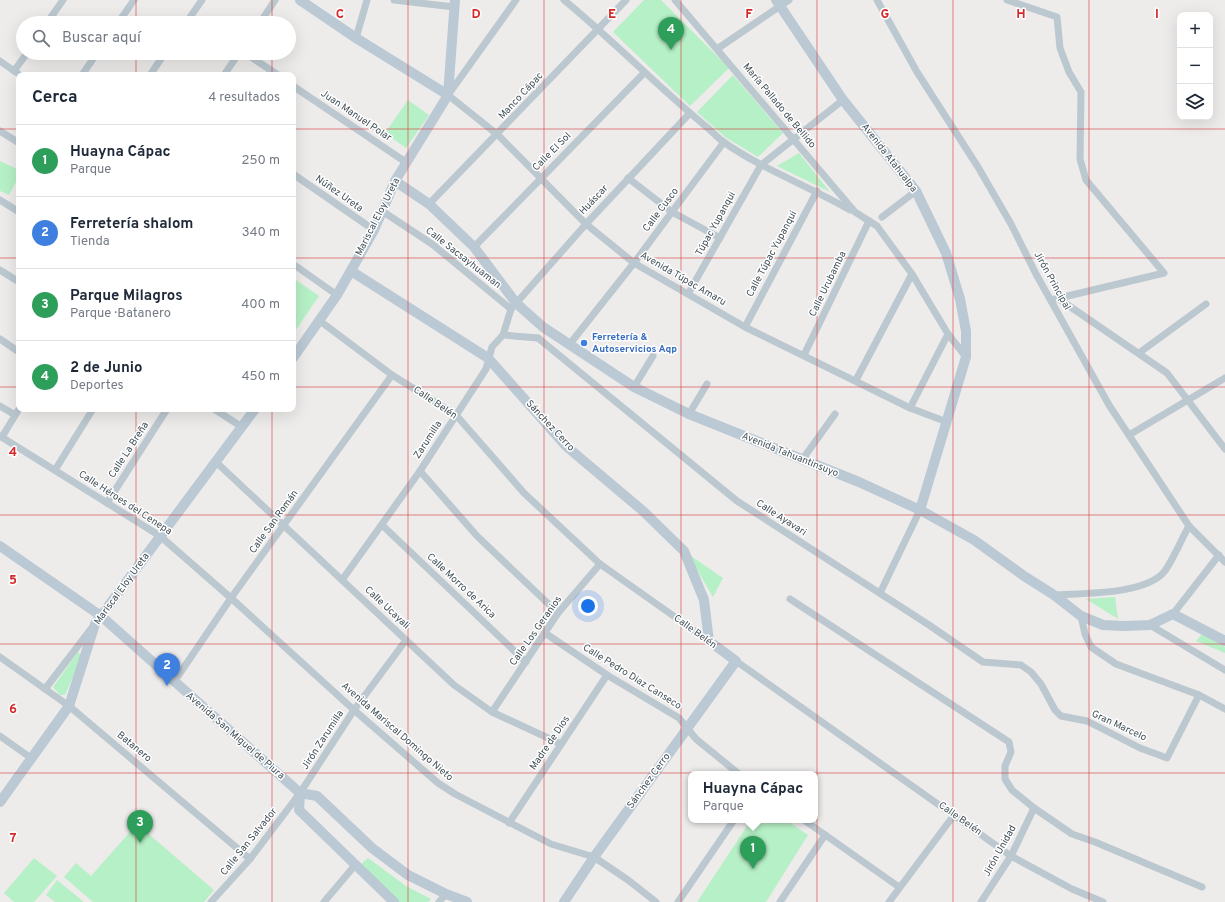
<!DOCTYPE html>
<html lang="es">
<head>
<meta charset="utf-8">
<style>
	:root { --surface:#fff; --page:#f6f6f7; --text:#1f2937; --muted:#747a83; --line:#e0e1e3; --accent:#0f766e }
	body { margin:0; font-family:Overpass,sans-serif; background:var(--page); color:var(--text) }
	.controls { position:absolute; right:12px; top:12px; display:grid; overflow:hidden; border-radius:8px; box-shadow:0 4px 16px #0002 }
	.controls button { width:36px; height:36px; display:grid; place-items:center; padding:0; border:0; border-bottom:1px solid var(--line); background:var(--surface); color:var(--text); font:20px sans-serif }
	.you { position:absolute; left:588px; top:606px; width:14px; height:14px; margin:-10px; border:3px solid #fff; border-radius:50%; background:#1a73e8; box-shadow:0 0 0 6px #1a73e833 }
	.badge { display:grid; place-items:center; width:26px; height:26px; border-radius:50%; background:var(--accent); color:#fff; font-size:13px; font-weight:700 }
	.pin { position:absolute; translate:-50% -33px; filter:drop-shadow(0 1px 2px #0008) }
	.pin::after { content:''; position:absolute; top:21px; width:14px; height:12px; background:inherit; clip-path:polygon(0 0,100% 0,50% 100%) }
	.popup { position:absolute; left:688px; top:771px; width:130px; height:52px; box-sizing:border-box; display:grid; place-content:center; border-radius:8px; background:var(--surface); filter:drop-shadow(0 1px 3px #0005); font-size:13px; white-space:nowrap; color:var(--muted) }
	.popup b { font-size:15px; color:var(--text) }
	.popup::after { content:''; position:absolute; left:50%; top:100%; margin-left:-8px; border:8px solid transparent; border-top-color:var(--surface) }
	.list { margin:0; padding:0; list-style:none }
	h2 { display:flex; justify-content:space-between; align-items:center; height:52px; margin:0; padding:0 16px; font-size:17px }
	h2 small { font-size:13px; font-weight:400; color:var(--muted) }
	.list li { display:grid; grid-template-columns:26px 1fr auto; gap:12px; align-items:center; box-sizing:border-box; height:72px; padding:0 16px; border-top:1px solid var(--line) }
	.list b { display:block; font-size:15px; white-space:nowrap }
	.list p { margin:0; font-size:13px; white-space:nowrap; color:var(--muted) }
	.list em { font-size:13px; font-style:normal; color:var(--muted) }
	.icon { flex:none; width:22px; height:22px; fill:none; stroke:currentColor; stroke-width:2; stroke-linecap:round; stroke-linejoin:round }
	.map { position:relative; flex:none; width:1225px; height:902px; overflow:hidden }
	.search { position:absolute; background:var(--surface); box-shadow:0 4px 16px #0002; left:16px; top:16px; width:280px; height:44px; display:flex; align-items:center; gap:10px; box-sizing:border-box; padding:0 14px; border-radius:22px; color:var(--muted); font-size:15px }
	.panel { position:absolute; background:var(--surface); box-shadow:0 4px 16px #0002; left:16px; top:72px; width:280px; height:340px; border-radius:8px }
	.map>svg:first-child { display:block }
	.green { fill:#b6f0c6 }
	.lines { fill:none; stroke-linecap:round; stroke-linejoin:round }
	.street { stroke:#bbc8cf; stroke-width:7 }
	.secondary { stroke:#bac9d4; stroke-width:10 }
	.grid { fill:none; stroke:#d62828; stroke-width:1; stroke-opacity:0.55 }
	.shop-dot { fill:#3f7fe0; stroke:#fff; stroke-width:1.5 }
	.labels { text-anchor:middle; dominant-baseline:central; stroke-width:3; stroke-linejoin:round; paint-order:stroke }
	.street-label { font-size:10px; fill:#435159; stroke:#fff }
	.shop-label { font-size:10px; font-weight:bold; fill:#366cbe; stroke:#fff; text-anchor:start }
	.grid-label { font-size:13px; text-anchor:middle; font-weight:bold; fill:#d62828; stroke:#fff; stroke-width:3; stroke-linejoin:round; paint-order:stroke }
</style>
</head>
<body>
<div class="map">
<svg width="1225" height="902" viewBox="0 0 1225 902">
	<rect width="100%" height="100%" fill="#eeebeb"/>
	<g class="green">
		<polygon points="644,0 661,0 729,68 690,106 613,32"/>
		<polygon points="733,75 783,133 758,157 725,137 697,112"/>
		<polygon points="408,100 429,115 406,148 385,133"/>
		<polygon points="799,153 830,192 777,166"/>
		<polygon points="0,161 19,170 19,176 9,195 0,191"/>
		<polygon points="293,278 319,296 293,334"/>
		<polygon points="688,554 723,578 713,597"/>
		<polygon points="1115,597 1118,619 1086,599"/>
		<polygon points="1202,634 1225,647 1225,653 1196,641"/>
		<polygon points="78,652 82,656 65,695 60,695 53,687"/>
		<polygon points="751,820 786,820 808,835 766,902 697,902"/>
		<polygon points="137,824 214,890 204,902 93,902 64,877 76,863 91,876"/>
		<polygon points="34,858 57,876 34,902 14,902 4,893"/>
		<polygon points="368,858 406,886 431,899 428,902 398,902 359,866"/>
		<polygon points="57,880 84,902 55,902 46,895"/>
	</g>
	<g class="lines">
		<g class="street">
			<polyline points="394,0 454,7"/>
			<polyline points="516,0 448,95 498,135 586,224 634,263 745,327 910,408 947,422"/>
			<path d="M564 0C614 41 659 88 709 129 714 134 719 139 725 143 764 170 809 186 850 210"/>
			<polyline points="675,0 855,212 877,226 912,274 948,334 966,357"/>
			<polyline points="877,0 917,72 978,167 1011,224 1036,274 1109,405 1189,526 1225,562"/>
			<polyline points="1007,0 1057,17 1060,48 1069,72 1081,92 1080,159 1086,180 1164,273 1051,300"/>
			<polyline points="47,23 63,0"/>
			<polyline points="118,23 134,0"/>
			<polyline points="186,23 202,0"/>
			<polyline points="260,23 275,0"/>
			<polyline points="356,38 367,0"/>
			<polyline points="717,49 789,0"/>
			<polyline points="245,53 278,75"/>
			<polyline points="0,61 20,75"/>
			<polyline points="14,71 27,53"/>
			<polyline points="82,75 97,53"/>
			<polyline points="150,75 165,53"/>
			<polyline points="224,75 239,53"/>
			<polyline points="293,86 407,163"/>
			<polyline points="0,131 19,143"/>
			<polyline points="293,174 374,230"/>
			<polyline points="628,178 672,212 720,238"/>
			<polyline points="0,200 19,212"/>
			<polyline points="429,204 626,0"/>
			<polyline points="382,211 432,244 511,309"/>
			<polyline points="882,217 916,191"/>
			<polyline points="474,247 644,73"/>
			<polyline points="293,264 337,295"/>
			<polyline points="0,270 19,282"/>
			<polyline points="688,294 761,165 843,100"/>
			<polyline points="1059,299 1167,373 1225,449"/>
			<polyline points="320,321 392,375 456,415 524,493 600,564 709,641"/>
			<polyline points="745,327 817,191"/>
			<polyline points="503,335 538,338"/>
			<polyline points="538,338 737,501 929,625 983,662 1021,665 1031,672 1041,684 1055,710 1061,716 1087,721 1140,748 1167,758 1199,695"/>
			<polyline points="0,339 19,352"/>
			<polyline points="569,345 634,263 724,142"/>
			<polyline points="1139,353 1206,304"/>
			<polyline points="804,355 869,221"/>
			<polyline points="856,380 912,274"/>
			<polyline points="634,387 653,356"/>
			<polyline points="0,406 15,415"/>
			<polyline points="910,408 948,334"/>
			<polyline points="214,409 242,427"/>
			<polyline points="689,414 707,384"/>
			<polyline points="1129,435 1225,378"/>
			<polyline points="0,436 160,536 231,598 354,710 438,783 455,794 551,844 594,857 628,880 656,902"/>
			<polyline points="2,437 19,409"/>
			<polyline points="802,460 835,414"/>
			<polyline points="216,462 454,685 492,712 561,744"/>
			<polyline points="55,470 93,409"/>
			<polyline points="420,471 477,536 558,613"/>
			<polyline points="107,503 167,409"/>
			<polyline points="382,525 526,662"/>
			<polyline points="342,580 420,471 486,369 492,347 503,335 511,309 586,224 689,114"/>
			<polyline points="880,593 920,510"/>
			<path d="M1054 595C1083 593 1144 595 1164 572 1172 562 1182 538 1189 526"/>
			<polyline points="790,599 1009,742 1011,752 1005,766 1005,779 1012,790 1034,808 1072,834 1095,842 1202,887"/>
			<polyline points="1173,614 1219,555"/>
			<polyline points="1081,616 1085,634 1091,647 1116,664 1199,695 1225,709"/>
			<polyline points="1150,625 1225,670"/>
			<polyline points="545,633 607,675 679,718 696,739 739,774"/>
			<polyline points="0,657 69,706 250,859"/>
			<polyline points="736,661 1011,856 1072,889 1103,902"/>
			<polyline points="174,682 231,598 392,375"/>
			<polyline points="45,689 91,629"/>
			<polyline points="492,712 558,613 600,564"/>
			<polyline points="0,736 31,758"/>
			<polyline points="804,820 899,887"/>
			<polyline points="509,823 607,675"/>
			<polyline points="211,902 250,859 300,793 354,710 406,640"/>
			<polyline points="324,902 356,864"/>
			<polyline points="439,902 446,894"/>
			<polyline points="678,902 734,820"/>
			<polyline points="780,902 825,835"/>
			<polyline points="889,902 954,815"/>
			<polyline points="981,902 1011,856 1034,808"/>
		</g>
		<g class="secondary">
			<polyline points="300,0 356,38 448,95"/>
			<polyline points="776,0 843,100 916,191 946,253 960,299 966,331 966,357 920,510"/>
			<polyline points="395,181 429,204 474,247 516,303 543,327 634,387 689,414 859,482 920,510 974,540 1024,576 1054,595 1081,616 1103,625 1124,626 1150,625 1173,614 1225,641"/>
			<polyline points="351,271 488,358 566,446 643,511 684,551 704,600 709,641 736,661 594,857 564,902"/>
			<polyline points="293,358 337,295 374,230 395,181 448,95 455,0"/>
			<polyline points="0,546 101,616 300,793 317,796 372,848 408,875 446,894 467,902"/>
			<polyline points="300,793 299,810 394,902"/>
			<polyline points="0,802 69,706 95,624 101,616 255,409"/>
		</g>
	</g>
	<path class="grid" d="M136 0V23M272 0V23M408 0V902M544 0V902M681 0V902M817 0V902M953 0V902M1089 0V902M136 53V75M272 53V75M0 129H19M293 129H1225M0 258H19M293 258H1225M0 387H19M293 387H1225M136 409V902M272 409V902M0 515H1225M0 644H1225M0 773H1225"/>
	<circle class="shop-dot" cx="584" cy="343" r="4"/>
	<g class="labels">
		<g class="street-label">
			<text transform="translate(521 96) rotate(-47)">Manco Cápac</text>
			<text transform="translate(779 106) rotate(50)">María Pallado de Bellido</text>
			<text transform="translate(356 116) rotate(34)">Juan Manuel Polar</text>
			<text transform="translate(552 152) rotate(-45)">Calle El Sol</text>
			<text transform="translate(889 158) rotate(52)">Avenida Atahualpa</text>
			<text transform="translate(339 194) rotate(35)">Núñez Ureta</text>
			<text transform="translate(594 200) rotate(-47)">Huáscar</text>
			<text transform="translate(661 210) rotate(-53)">Calle Cusco</text>
			<text transform="translate(378 217) rotate(-63)">Mariscal Eloy Ureta</text>
			<text transform="translate(716 224) rotate(-61)">Túpac Yupanqui</text>
			<text transform="translate(772 254) rotate(-62)">Calle Túpac Yupanqui</text>
			<text transform="translate(463 258) rotate(38)">Calle Sacsayhuaman</text>
			<text transform="translate(683 279) rotate(30)">Avenida Túpac Amaru</text>
			<text transform="translate(1052 281) rotate(61)">Jirón Principal</text>
			<text transform="translate(828 284) rotate(-64)">Calle Urubamba</text>
			<text transform="translate(435 403) rotate(34)">Calle Belén</text>
			<text transform="translate(550 426) rotate(47)">Sánchez Cerro</text>
			<text transform="translate(428 440) rotate(-57)">Zarumilla</text>
			<text transform="translate(129 450) rotate(-57)">Calle La Breña</text>
			<text transform="translate(790 455) rotate(22)">Avenida Tahuantinsuyo</text>
			<text transform="translate(125 503) rotate(33)">Calle Héroes del Cenepa</text>
			<text transform="translate(781 518) rotate(33)">Calle Ayavari</text>
			<text transform="translate(274 522) rotate(-54)">Calle San Román</text>
			<text transform="translate(461 586) rotate(43)">Calle Morro de Arica</text>
			<text transform="translate(122 589) rotate(-54)">Mariscal Eloy Ureta</text>
			<text transform="translate(387 608) rotate(43)">Calle Ucayali</text>
			<text transform="translate(536 631) rotate(-55)">Calle Los Geranios</text>
			<text transform="translate(695 632) rotate(36)">Calle Belén</text>
			<text transform="translate(632 677) rotate(32)">Calle Pedro Diaz Canseco</text>
			<text transform="translate(1119 726) rotate(25)">Gran Marcelo</text>
			<text transform="translate(397 732) rotate(41)">Avenida Mariscal Domingo Nieto</text>
			<text transform="translate(235 736) rotate(41)">Avenida San Miguel de Piura</text>
			<text transform="translate(323 740) rotate(-57)">Jirón Zarumilla</text>
			<text transform="translate(550 743) rotate(-56)">Madre de Dios</text>
			<text transform="translate(134 747) rotate(40)">Batanero</text>
			<text transform="translate(649 781) rotate(-54)">Sánchez Cerro</text>
			<text transform="translate(960 819) rotate(35)">Calle Belén</text>
			<text transform="translate(249 842) rotate(-51)">Calle San Salvador</text>
			<text transform="translate(1000 851) rotate(-61)">Jirón Unidad</text>
		</g>
		<g class="shop-label">
			<text x="592" y="337">Ferretería &amp;<tspan x="592" dy="12">Autoservicios Aqp</tspan></text>
		</g>
	</g>
	<g class="grid-label">
		<text x="340" y="18">C</text>
		<text x="476" y="18">D</text>
		<text x="612" y="18">E</text>
		<text x="749" y="18">F</text>
		<text x="885" y="18">G</text>
		<text x="1021" y="18">H</text>
		<text x="1157" y="18">I</text>
		<text x="13" y="456">4</text>
		<text x="13" y="584">5</text>
		<text x="13" y="713">6</text>
		<text x="13" y="842">7</text>
	</g>
</svg>
<div class="controls">
<button>+</button>
<button>−</button>
<button><svg class="icon" aria-label="layers" viewBox="0 0 24 24"><path d="M12 4l9 5-9 5-9-5zM3 14l9 5 9-5"/></svg></button>
</div>
<div class="you"></div>
<div class="pin badge" style="left:753px;top:869px;background:#2e9e5b">1</div>
<div class="popup"><b>Huayna Cápac</b>Parque</div>
<div class="pin badge" style="left:167px;top:686px;background:#3f7fe0">2</div>
<div class="pin badge" style="left:140px;top:843px;background:#2e9e5b">3</div>
<div class="pin badge" style="left:671px;top:50px;background:#2e9e5b">4</div>
<div class="search"><svg class="icon" aria-label="search" viewBox="0 0 24 24"><circle cx="10" cy="10" r="6"/><path d="M15 15l6 6"/></svg>Buscar aquí</div>
<section class="panel">
<h2>Cerca<small>4 resultados</small></h2>
<ul class="list">
<li><span class="badge" style="background:#2e9e5b">1</span><div><b>Huayna Cápac</b><p>Parque</p></div><em>250 m</em></li>
<li><span class="badge" style="background:#3f7fe0">2</span><div><b>Ferretería shalom</b><p>Tienda</p></div><em>340 m</em></li>
<li><span class="badge" style="background:#2e9e5b">3</span><div><b>Parque Milagros</b><p>Parque · Batanero</p></div><em>400 m</em></li>
<li><span class="badge" style="background:#2e9e5b">4</span><div><b>2 de Junio</b><p>Deportes</p></div><em>450 m</em></li>
</ul>
</section>
</div>
</body>
</html>
